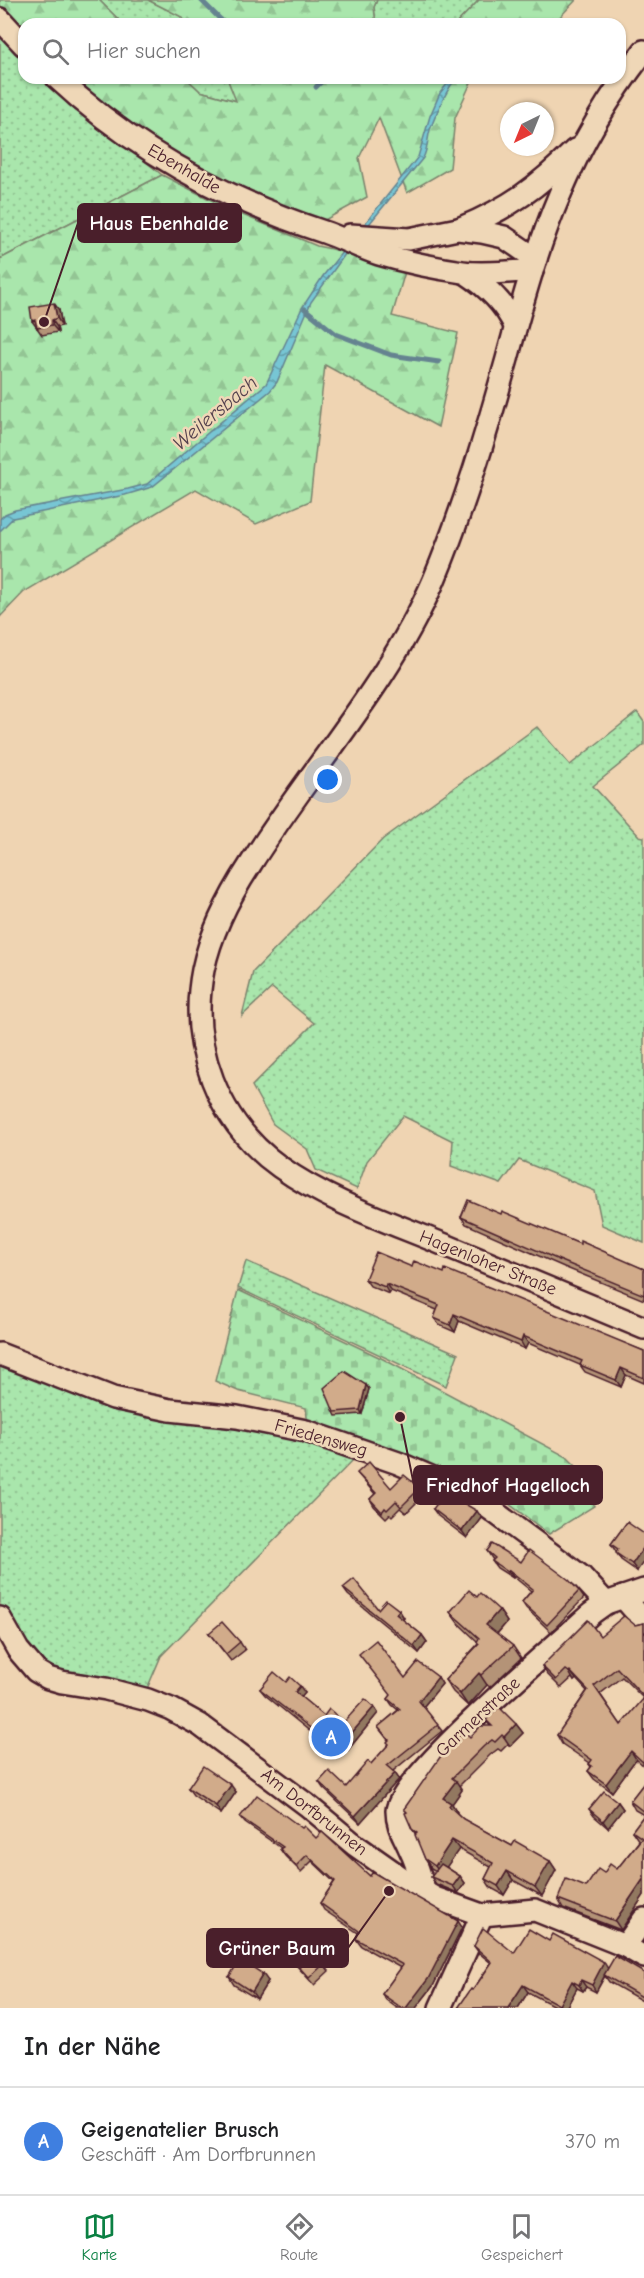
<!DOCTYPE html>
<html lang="de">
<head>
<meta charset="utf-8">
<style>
	:root { --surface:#fff; --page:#f6f6f6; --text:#202124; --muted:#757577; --line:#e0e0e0; --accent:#0b8043 }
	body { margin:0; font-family:"Comic Neue",sans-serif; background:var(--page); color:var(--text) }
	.compass { position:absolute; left:500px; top:102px; width:54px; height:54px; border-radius:50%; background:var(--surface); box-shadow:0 2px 4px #0004; rotate:223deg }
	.you { position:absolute; left:328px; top:780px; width:21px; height:21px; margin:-15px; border:4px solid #fff; border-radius:50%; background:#1a73e8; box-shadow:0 0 0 9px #1a73e833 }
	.badge { display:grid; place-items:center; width:39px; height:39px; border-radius:50%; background:var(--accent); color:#fff; font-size:20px; font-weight:700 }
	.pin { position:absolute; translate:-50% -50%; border:3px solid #fff; box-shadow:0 2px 6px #0006 }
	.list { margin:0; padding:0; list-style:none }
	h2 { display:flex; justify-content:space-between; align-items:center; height:78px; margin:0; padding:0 24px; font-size:26px }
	h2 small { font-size:20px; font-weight:400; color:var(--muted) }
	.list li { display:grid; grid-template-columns:39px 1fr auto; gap:18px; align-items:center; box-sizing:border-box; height:108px; padding:0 24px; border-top:2px solid var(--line) }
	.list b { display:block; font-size:22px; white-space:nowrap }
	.list p { margin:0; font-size:20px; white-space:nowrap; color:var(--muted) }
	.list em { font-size:20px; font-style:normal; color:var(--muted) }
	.icon { flex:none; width:33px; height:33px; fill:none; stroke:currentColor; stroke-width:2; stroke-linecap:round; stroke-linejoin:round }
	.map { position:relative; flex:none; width:644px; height:2008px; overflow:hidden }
	.search { position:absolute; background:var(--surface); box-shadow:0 2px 4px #0004; left:18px; right:18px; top:18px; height:66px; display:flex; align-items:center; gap:15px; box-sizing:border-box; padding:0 21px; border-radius:18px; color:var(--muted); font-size:22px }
	.sheet { height:186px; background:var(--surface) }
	nav { display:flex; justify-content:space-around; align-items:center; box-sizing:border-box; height:84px; border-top:2px solid var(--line); background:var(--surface); font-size:16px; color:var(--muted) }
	nav a { display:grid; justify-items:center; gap:3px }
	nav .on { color:var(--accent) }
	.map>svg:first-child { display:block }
	.green { fill:url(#green-dots); stroke:#7a826c; stroke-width:1.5 }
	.forest { fill:url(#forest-firs); stroke:#7a826c; stroke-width:1.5 }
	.cemetery { fill:url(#cemetery-stones); stroke:#7a826c; stroke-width:1.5 }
	.water { fill:url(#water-waves); stroke:#658390; stroke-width:1.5 }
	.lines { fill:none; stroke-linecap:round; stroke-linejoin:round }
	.stream { stroke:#658390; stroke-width:5 }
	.minor-casing { stroke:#4a1f2b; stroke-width:26 }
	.minor { stroke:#efd7b7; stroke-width:21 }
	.wall { fill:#b49377; stroke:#4a1f2b; stroke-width:1.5; fill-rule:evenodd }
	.shaded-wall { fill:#927861; stroke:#4a1f2b; stroke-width:1.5 }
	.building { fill:#d1ab8a; stroke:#4a1f2b; stroke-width:1.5 }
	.labels { text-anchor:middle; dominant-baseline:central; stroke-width:5; stroke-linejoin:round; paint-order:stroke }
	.street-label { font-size:18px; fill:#4a1f2b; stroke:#efd7b7 }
	.water-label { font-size:20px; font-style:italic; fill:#53404d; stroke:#efd7b7 }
	.leader { fill:none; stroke:#4a1f2b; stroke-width:2 }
	.callout-dot { fill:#4a1f2b; stroke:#efd7b7; stroke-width:2 }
	.callout { fill:#4a1f2b; stroke:#4a1f2b; stroke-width:2 }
	.callout-label { font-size:20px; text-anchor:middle; font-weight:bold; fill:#fff }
</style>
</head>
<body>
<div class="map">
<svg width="644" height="2008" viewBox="0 0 644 2008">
	<defs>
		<pattern id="green-dots" width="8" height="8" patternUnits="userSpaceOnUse" patternTransform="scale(1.5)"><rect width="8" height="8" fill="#a9e6ac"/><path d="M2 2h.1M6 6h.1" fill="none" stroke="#93c594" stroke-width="1.8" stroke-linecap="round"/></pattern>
		<pattern id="forest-firs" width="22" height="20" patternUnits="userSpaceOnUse" patternTransform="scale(1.5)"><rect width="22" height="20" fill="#a9e6ac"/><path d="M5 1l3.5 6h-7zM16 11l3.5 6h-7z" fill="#93c594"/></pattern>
		<pattern id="cemetery-stones" width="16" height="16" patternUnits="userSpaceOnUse" patternTransform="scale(1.5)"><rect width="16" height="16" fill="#a9e6ac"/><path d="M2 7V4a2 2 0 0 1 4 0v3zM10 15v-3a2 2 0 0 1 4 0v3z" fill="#93c594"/></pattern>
		<pattern id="water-waves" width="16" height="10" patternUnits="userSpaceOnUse" patternTransform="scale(1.5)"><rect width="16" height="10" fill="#77c6d4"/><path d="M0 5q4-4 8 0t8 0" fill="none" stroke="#64a0ac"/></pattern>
	</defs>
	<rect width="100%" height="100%" fill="#efd4b2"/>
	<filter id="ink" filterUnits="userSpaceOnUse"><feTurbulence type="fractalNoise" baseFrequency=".0167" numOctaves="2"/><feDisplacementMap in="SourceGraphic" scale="12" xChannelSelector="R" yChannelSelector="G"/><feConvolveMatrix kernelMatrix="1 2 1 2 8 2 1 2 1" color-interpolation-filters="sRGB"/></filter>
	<g filter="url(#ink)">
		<g class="green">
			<polygon points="99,0 148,0 180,16 188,24 123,24"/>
			<polygon points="377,0 479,0 456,24 376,24 374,7"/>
			<polygon points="0,25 24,52 24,78 48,78 57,89 162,175 0,259"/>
			<polygon points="186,78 227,78 237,101 200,91"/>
			<polygon points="637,712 644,722 644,745 593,786 639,836 644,837 644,1243 602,1225 595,1191 519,1160 501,1184 451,1166 453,1141 403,1116 367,1161 357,1189 316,1170 307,1149 273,1124 252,1086 314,1023 272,988 242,1016 253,972 383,839 537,727 570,765"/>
			<polygon points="246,1261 458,1354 446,1386 238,1288"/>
			<polygon points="18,1365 237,1420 359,1454 161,1656 144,1696 49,1677 0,1610 0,1366"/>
		</g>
		<g class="forest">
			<polygon points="0,0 99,0 123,24 24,24 24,45 0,19"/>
			<polygon points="148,0 377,0 374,7 376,24 188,24 180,16"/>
			<polygon points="479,0 576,0 558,19 549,24 456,24"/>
			<polygon points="57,78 186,78 200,91 236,101 227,78 473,78 455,118 450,168 407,193 379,118 359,158 367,197 310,228 222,191"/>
			<polygon points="162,175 233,211 317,246 407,265 392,316 458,333 438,427 325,365 310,501 256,524 196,489 24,592 0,617 0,259"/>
		</g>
		<polygon class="cemetery" points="238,1290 383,1359 567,1457 587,1477 594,1506 549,1534 493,1492 308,1426 306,1408 238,1391 215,1381"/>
		<path class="water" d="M452 78H456C444 94 437 111 430 130 427 140 428 149 423 158L348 250 311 302 277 382 270 391 152 487 125 495 13 518 0 531V519L5 514 15 510 128 489 147 484 266 384 302 308 323 276 418 157 430 116 440 93Z"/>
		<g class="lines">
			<g class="stream">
				<polyline points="201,0 225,24"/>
				<polyline points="316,87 325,78"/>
				<polyline points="305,309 336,334 391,355 439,362"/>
			</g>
			<g class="minor-casing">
				<g id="minor">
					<polyline points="0,19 24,45"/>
					<path d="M644 51C610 95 581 144 560 194 537 248 522 303 507 359 486 434 464 508 434 580 389 684 310 769 250 865 229 897 211 932 203 970 188 1045 218 1123 280 1167 329 1202 390 1222 445 1245 511 1273 578 1300 644 1328"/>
					<path d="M57 78C133 149 225 199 324 232 342 238 360 248 379 254 406 262 435 268 463 272 485 275 510 271 532 271"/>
					<path d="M461 228C509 208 538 187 575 150"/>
					<polyline points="350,235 409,239 458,229 482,232 504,237 536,259"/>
					<path d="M466 273C486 286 505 304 515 326"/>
					<polyline points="0,1354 113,1398 170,1410 237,1417 306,1431 398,1463 454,1487 485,1505 582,1577 606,1603"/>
					<polyline points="623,1597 644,1621"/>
					<polyline points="0,1618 18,1650 36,1671 48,1678 62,1682 106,1689 148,1700 171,1709 200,1725 307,1805 355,1845 409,1883 435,1898 482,1915 535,1910 625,1946 644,1957"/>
					<path d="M425 1893C421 1877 416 1861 408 1845 403 1834 397 1825 397 1811 399 1777 559 1642 592 1613L606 1603 644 1590"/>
					<polyline points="625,1946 644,1919"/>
					<polyline points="440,2008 482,1915"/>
				</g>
			</g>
			<use href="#minor" class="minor"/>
		</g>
		<g class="wall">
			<polygon points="59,310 62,326 57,327 58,332 42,335 32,321"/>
			<polygon points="501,1214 644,1269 644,1300 564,1267 466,1224 461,1217"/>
			<polygon points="412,1267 444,1273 644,1351 644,1383 626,1375 621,1387 585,1372 580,1365 528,1343 525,1349 459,1321 455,1332 439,1325 434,1318 437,1310 391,1291 389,1294 370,1286 365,1279"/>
			<polygon points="366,1385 369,1389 362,1414 336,1416 334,1412"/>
			<polygon points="357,1473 391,1488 420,1488 424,1495 406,1513 400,1508 392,1516 390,1514 386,1518 374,1506 370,1499 375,1494"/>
			<polygon points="433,1509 482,1518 467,1538 438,1516"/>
			<polygon points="627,1522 637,1571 621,1560 611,1544"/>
			<polygon points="487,1551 521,1562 579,1591 584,1598 551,1632 526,1608 522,1602 531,1591 514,1577 513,1578 497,1568 492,1561 493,1560"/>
			<polygon points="343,1588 378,1609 399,1610 404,1618 402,1619 422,1635 427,1642 419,1653 348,1595"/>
			<polygon points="477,1597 499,1610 507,1622 497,1634 513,1646 521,1658 490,1687 487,1685 468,1706 453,1692 445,1680 478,1644 477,1642 477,1641 458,1623 450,1612"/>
			<path d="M644 1623V1766L636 1759 612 1792 594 1779 588 1771 591 1767 589 1764 590 1763 562 1744 557 1735 587 1691 576 1679 574 1681 572 1678 561 1688 547 1674 542 1666 600 1636 635 1625ZM622 1677 644 1699 621 1725 600 1694Z"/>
			<polygon points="209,1633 240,1642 245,1650 231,1661"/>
			<polygon points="438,1677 442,1684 423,1707 442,1731 393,1771 399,1779 360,1823 323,1788 319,1782 346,1787 371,1764 389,1744 388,1740 378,1727 398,1710 392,1705 388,1699 405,1678"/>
			<polygon points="286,1682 305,1693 301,1697 324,1716 344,1722 374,1707 378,1713 348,1750 338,1742 334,1746 320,1734 317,1737 265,1695 260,1689"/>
			<polygon points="486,1720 516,1724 523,1733 510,1746 508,1744 501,1751 498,1749 490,1755 459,1786 462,1790 452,1804 457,1812 457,1813 463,1819 512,1846 550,1861 556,1870 542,1896 513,1880 504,1895 491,1888 485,1879 491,1867 459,1849 446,1867 460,1876 465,1883 458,1893 436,1884 431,1877 436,1871 431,1868 425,1859 416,1834 412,1829 407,1812 404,1809 470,1737 490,1726"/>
			<polygon points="644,1783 644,1895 621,1930 563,1908 558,1899 586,1887 604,1873 617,1869 639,1841 632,1831 644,1815 635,1810 630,1801"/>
			<polygon points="188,1788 236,1792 221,1814 193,1795"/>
			<polygon points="618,1802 623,1809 608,1828 594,1816 589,1809"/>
			<polygon points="240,1817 316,1838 370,1876 462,1927 433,1986 416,2008 397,2008 386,2000 382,1994 401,1968 361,1946 356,1939 358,1933 324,1910 320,1903 334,1882 312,1861 301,1872 285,1856 280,1849 281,1848 245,1823"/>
			<polygon points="549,1941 608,1968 644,1973 644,2002 609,1982 605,1976 596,1992 586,1987 583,1991 577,1988 566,2008 558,2008 528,1992 518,2008 458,2008 473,1990 491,1963 479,1953 474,1946 514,1953"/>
			<polygon points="291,1958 324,1964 329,1971 314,1985 296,1965"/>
			<polygon points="229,1977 268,1981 257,1999 234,1985"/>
		</g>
		<g class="shaded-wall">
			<polygon points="54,303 59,310 62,326 57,318"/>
			<polygon points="52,320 57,327 58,332 52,325"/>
			<polygon points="386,1284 391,1291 389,1294 385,1287"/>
			<polygon points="454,1314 459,1321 455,1332 450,1325"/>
			<polygon points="523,1336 528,1343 525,1349 521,1342"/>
			<polygon points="621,1368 626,1375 621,1387 616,1380"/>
			<polygon points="366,1385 369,1389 362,1414 360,1410"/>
			<polygon points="477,1511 482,1518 467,1538 462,1531"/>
			<polygon points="644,1547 644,1561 637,1571 632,1564"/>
			<polygon points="509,1570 514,1577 513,1578 508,1572"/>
			<polygon points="399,1610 404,1618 401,1621 396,1614"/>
			<polygon points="499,1610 507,1622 494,1637 486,1625"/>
			<polygon points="422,1635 427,1642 419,1653 414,1646"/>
			<polygon points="570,1671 576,1679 574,1681 569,1672"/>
			<polygon points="479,1673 487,1685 468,1706 460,1694"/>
			<polygon points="438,1677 442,1684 423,1707 419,1701"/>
			<polygon points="300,1686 305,1693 300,1699 295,1692"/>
			<polygon points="374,1707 378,1713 348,1750 343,1743"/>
			<polygon points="516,1724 523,1733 510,1746 504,1737"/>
			<polygon points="315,1727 320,1734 317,1737 313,1730"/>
			<polygon points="333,1735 338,1742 334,1746 329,1740"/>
			<polygon points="631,1751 636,1759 612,1792 606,1784"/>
			<polygon points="395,1773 399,1779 360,1823 355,1816"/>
			<polygon points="456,1781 462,1790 452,1804 457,1812 455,1815 443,1798"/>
			<polygon points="231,1785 236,1792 221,1814 216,1806"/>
			<polygon points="618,1802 623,1809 608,1828 603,1821"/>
			<polygon points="452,1840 459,1849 441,1875 435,1866"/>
			<polygon points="550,1861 556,1870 542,1896 535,1887"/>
			<polygon points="507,1871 513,1880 504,1895 498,1886"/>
			<polygon points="460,1876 465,1883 458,1893 453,1886"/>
			<polygon points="644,1878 644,1895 621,1930 615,1921"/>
			<polygon points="458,1921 462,1927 433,1986 416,2008 406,2008"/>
			<polygon points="604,1962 608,1969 596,1992 592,1985"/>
			<polygon points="263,1974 268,1981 257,1999 252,1992"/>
			<polygon points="581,1980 586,1987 583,1991 579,1985"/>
			<polygon points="572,1981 577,1988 566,2008 562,2008 559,2005"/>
			<polygon points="523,1985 528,1992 518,2008 508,2008"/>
		</g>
		<g class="building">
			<polygon points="54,303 57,318 52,320 52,325 37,328 35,320 32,321 30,307"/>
			<polygon points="468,1200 501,1214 502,1211 580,1244 580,1241 644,1269 644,1295 559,1260 461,1217"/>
			<polygon points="376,1252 412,1267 414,1261 444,1273 445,1269 644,1351 644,1378 621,1368 616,1380 580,1365 582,1361 523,1336 521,1342 454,1314 450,1325 434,1318 439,1305 386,1284 385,1287 365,1279"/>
			<polygon points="344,1371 366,1385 360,1410 334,1412 324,1388"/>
			<polygon points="369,1462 391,1488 404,1475 420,1488 401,1507 396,1501 387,1510 385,1508 382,1512 370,1499 376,1493 357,1473"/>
			<polygon points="445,1492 477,1511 462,1531 433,1509"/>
			<polygon points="627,1522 644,1534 644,1547 632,1564 616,1553 618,1549 611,1544"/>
			<polygon points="492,1544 521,1562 529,1550 569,1580 579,1591 547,1625 522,1602 533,1589 509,1570 508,1572 492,1561 495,1558 487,1551"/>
			<polygon points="354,1579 378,1609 386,1600 399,1610 396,1614 422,1635 414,1646 343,1588"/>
			<polygon points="469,1590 477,1597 480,1593 499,1610 486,1625 513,1646 481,1675 479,1673 460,1694 445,1680 479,1644 477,1642 479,1638 450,1612"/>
			<polygon points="624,1616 635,1625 644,1623 644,1697 617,1668 594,1686 621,1725 644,1698 644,1763 631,1751 606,1784 588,1771 592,1766 589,1764 592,1760 557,1735 588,1690 570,1671 569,1672 566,1670 556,1680 542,1666 588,1620 600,1636"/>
			<polygon points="222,1622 240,1642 226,1654 209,1633"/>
			<polygon points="376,1640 405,1678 418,1662 438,1677 419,1701 438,1725 387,1766 395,1773 355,1816 319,1782 329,1771 346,1787 368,1761 371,1764 389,1744 387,1742 389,1740 378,1727 400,1709 388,1699 391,1695 359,1654"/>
			<polygon points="274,1672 286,1682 290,1677 300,1686 295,1692 324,1716 329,1709 344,1722 365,1699 374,1707 343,1743 333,1735 329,1740 315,1727 313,1730 260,1689"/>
			<polygon points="499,1707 516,1724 504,1737 502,1735 495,1742 492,1740 484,1746 452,1778 456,1781 443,1798 451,1803 449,1806 463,1819 512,1846 515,1841 550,1861 535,1887 507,1871 498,1886 485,1879 493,1863 452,1840 435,1866 425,1859 415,1835 417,1833 412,1829 405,1813 407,1812 404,1809 445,1750 464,1731 470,1737 479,1728 478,1726 492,1726 486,1720"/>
			<polygon points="203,1766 231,1785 216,1806 188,1788"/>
			<polygon points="644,1783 644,1812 630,1801"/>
			<polygon points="604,1791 618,1802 603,1821 589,1809"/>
			<polygon points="257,1795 302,1828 304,1826 316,1838 322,1832 370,1876 372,1873 376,1874 458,1921 428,1979 406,2008 402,2008 382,1994 403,1965 356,1939 359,1931 320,1903 335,1881 307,1855 296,1866 280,1849 283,1847 240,1817"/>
			<polygon points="644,1815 644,1878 615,1921 558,1899 566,1879 586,1887 598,1869 604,1873 610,1864 617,1869 642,1838 632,1831"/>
			<polygon points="441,1864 460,1876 453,1886 431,1877"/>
			<polygon points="483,1928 514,1953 529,1929 549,1941 553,1934 604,1962 592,1985 581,1980 579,1985 572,1981 559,2005 523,1985 508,2008 458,2008 471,1989 473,1990 492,1962 474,1946"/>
			<polygon points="307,1944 324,1964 309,1978 291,1958"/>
			<polygon points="615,1956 644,1973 644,1998 604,1975"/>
			<polygon points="240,1959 263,1974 252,1992 229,1977"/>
		</g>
	</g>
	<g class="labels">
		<g class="street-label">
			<text transform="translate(184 169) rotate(30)">Ebenhalde</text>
			<text transform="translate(488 1263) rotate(22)">Hagenloher Straße</text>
			<text transform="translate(321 1438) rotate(16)">Friedensweg</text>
			<text transform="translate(478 1717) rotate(-43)">Garmerstraße</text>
			<text transform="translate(314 1812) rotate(38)">Am Dorfbrunnen</text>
		</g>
		<g class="water-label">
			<text transform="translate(215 413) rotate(-40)">Weilersbach</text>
		</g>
	</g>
	<path class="leader" d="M44 322L78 223M400 1417L414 1485M389 1891L348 1948"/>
	<g class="callout-dot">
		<circle cx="44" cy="322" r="6"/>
		<circle cx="400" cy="1417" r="6"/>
		<circle cx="389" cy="1891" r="6"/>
	</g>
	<g class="callout">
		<rect x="78" y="204" width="163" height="38" rx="6"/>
		<rect x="414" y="1466" width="188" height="38" rx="6"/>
		<rect x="207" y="1929" width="141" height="38" rx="6"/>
	</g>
	<g class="callout-label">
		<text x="159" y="230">Haus Ebenhalde</text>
		<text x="508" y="1492">Friedhof Hagelloch</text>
		<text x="277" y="1955">Grüner Baum</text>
	</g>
</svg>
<svg class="compass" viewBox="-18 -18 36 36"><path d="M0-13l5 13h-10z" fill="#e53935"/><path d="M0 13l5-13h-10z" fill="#757577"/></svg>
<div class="you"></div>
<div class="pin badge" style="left:331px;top:1737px;background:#3f7fe0">A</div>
<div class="search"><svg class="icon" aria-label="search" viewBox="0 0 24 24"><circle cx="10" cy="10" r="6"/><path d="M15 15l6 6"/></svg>Hier suchen</div>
</div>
<section class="sheet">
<h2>In der Nähe<small></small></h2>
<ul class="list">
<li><span class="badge" style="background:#3f7fe0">A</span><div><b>Geigenatelier Brusch</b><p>Geschäft · Am Dorfbrunnen</p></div><em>370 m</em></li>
</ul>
</section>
<nav>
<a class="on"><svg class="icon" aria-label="map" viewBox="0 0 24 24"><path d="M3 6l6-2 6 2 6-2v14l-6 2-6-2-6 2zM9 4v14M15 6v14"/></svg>Karte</a>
<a><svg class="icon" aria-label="directions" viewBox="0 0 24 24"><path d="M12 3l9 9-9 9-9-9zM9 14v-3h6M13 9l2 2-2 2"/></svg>Route</a>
<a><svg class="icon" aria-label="saved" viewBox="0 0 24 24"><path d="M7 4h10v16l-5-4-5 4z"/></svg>Gespeichert</a>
</nav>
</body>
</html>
